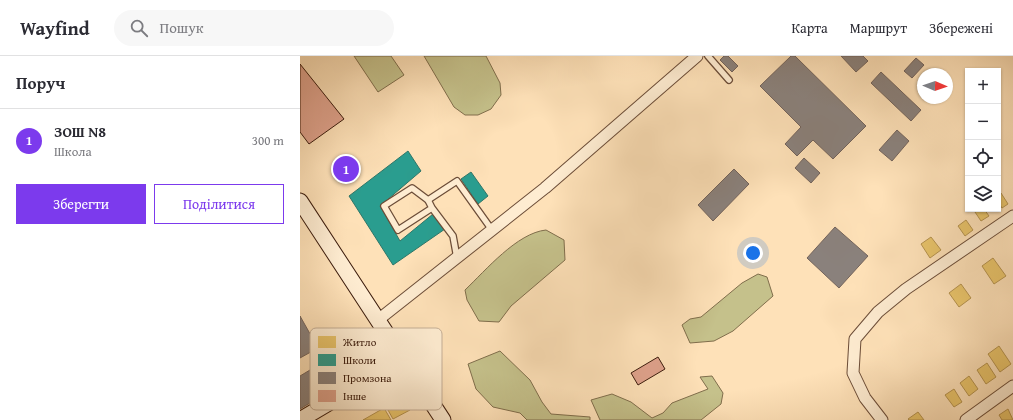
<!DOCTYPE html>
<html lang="uk">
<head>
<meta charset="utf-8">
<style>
	:root { --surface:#fff; --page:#f7f7f7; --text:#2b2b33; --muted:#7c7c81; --line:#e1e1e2; --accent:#7c3aed }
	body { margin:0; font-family:"Gentium Book Plus",serif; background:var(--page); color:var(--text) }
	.controls { position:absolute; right:12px; top:12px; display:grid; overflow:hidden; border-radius:0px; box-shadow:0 1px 3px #0004 }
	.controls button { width:36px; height:36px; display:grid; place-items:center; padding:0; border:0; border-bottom:1px solid var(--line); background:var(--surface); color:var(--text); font:20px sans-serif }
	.compass { position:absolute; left:617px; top:12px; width:36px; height:36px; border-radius:50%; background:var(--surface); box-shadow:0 1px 3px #0004; rotate:92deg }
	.you { position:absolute; left:453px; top:197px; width:14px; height:14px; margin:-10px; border:3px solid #fff; border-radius:50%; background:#1a73e8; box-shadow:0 0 0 6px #1a73e833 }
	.badge { display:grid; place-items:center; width:26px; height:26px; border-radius:50%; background:var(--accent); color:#fff; font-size:13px; font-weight:700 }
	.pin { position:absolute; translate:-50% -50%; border:2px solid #fff; box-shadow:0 1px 4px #0006 }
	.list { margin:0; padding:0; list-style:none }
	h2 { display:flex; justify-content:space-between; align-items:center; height:52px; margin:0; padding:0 16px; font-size:17px }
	h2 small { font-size:13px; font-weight:400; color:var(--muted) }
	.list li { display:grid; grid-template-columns:26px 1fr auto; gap:12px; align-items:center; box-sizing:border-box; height:64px; padding:0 16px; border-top:1px solid var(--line) }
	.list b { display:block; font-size:15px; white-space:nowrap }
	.list p { margin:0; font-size:13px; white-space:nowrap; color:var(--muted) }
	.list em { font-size:13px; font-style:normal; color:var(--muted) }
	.actions { display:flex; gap:8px; padding:12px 16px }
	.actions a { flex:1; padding:9px 0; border:1px solid var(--accent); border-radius:0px; text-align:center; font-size:14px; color:var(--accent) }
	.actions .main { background:var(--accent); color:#fff }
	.icon { flex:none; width:22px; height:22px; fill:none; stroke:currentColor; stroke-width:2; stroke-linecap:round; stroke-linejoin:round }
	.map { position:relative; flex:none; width:713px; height:364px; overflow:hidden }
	header { display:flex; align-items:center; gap:24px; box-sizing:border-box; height:56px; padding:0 20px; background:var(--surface); border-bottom:1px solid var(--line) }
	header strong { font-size:19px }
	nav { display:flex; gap:22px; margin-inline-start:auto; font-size:14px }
	.search { width:280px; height:36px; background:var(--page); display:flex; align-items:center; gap:10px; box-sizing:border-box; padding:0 14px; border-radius:22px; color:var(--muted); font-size:15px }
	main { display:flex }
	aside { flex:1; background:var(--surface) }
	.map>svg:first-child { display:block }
	.green { fill:#c5c18b; stroke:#806e4c }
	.homes { fill:#e9c46a; stroke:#b5924e }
	.schools { fill:#2a9d8f; stroke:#2f7668 }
	.industry { fill:#8a817c; stroke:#73635b }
	.building { fill:#dfa28c; stroke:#3c1c0d }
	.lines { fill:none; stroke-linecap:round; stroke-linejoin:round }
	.lane-casing { stroke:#6c4d38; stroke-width:8 }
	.street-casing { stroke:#6c4d38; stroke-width:13 }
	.secondary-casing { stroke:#3c1c0d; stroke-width:17 }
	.lane { stroke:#feecd1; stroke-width:5.5 }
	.street { stroke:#feecd1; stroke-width:11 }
	.secondary { stroke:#feecd1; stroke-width:15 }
	.key { fill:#feecd1; stroke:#c4ae96; stroke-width:1 }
	.key-label { font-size:11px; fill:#3c1c0d }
</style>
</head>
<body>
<header>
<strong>Wayfind</strong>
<div class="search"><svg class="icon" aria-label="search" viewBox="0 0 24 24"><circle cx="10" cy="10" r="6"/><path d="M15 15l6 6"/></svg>Пошук</div>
<nav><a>Карта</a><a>Маршрут</a><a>Збережені</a></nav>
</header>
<main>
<aside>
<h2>Поруч<small></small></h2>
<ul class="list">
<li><span class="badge">1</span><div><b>ЗОШ N8</b><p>Школа</p></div><em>300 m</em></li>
</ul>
<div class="actions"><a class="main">Зберегти</a><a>Поділитися</a></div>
</aside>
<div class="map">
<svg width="713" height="364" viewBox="0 0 713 364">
	<rect width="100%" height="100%" fill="#fee1b8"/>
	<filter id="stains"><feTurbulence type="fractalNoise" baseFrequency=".005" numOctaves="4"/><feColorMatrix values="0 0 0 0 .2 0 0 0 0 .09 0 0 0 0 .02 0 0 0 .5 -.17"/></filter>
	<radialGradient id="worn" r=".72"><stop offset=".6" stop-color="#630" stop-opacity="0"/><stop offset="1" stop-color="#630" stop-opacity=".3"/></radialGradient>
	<g class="green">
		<polygon points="54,0 91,0 104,19 78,36"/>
		<polygon points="124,0 186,0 200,27 201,39 191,53 178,59 165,59 154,51"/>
		<path d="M246 174 264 184 265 204 211 250 199 266 179 265 167 244 165 234C186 214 217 177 246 174Z"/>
		<polygon points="458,218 467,221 473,240 433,275 414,285 390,287 382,269 390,263 401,261 442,227"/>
		<polygon points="200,295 230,324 242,346 251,358 290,361 290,364 227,364 220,357 193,351 176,333 168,308"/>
		<polygon points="412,320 423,337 421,348 401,364 300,364 291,344 312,338 331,346 352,362 363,357 372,347 408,333 400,321"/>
	</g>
	<g class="homes">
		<polygon points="701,137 708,148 702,152 698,146 698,138"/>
		<polygon points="680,153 684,153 689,160 681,165 675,156"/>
		<polygon points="666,164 673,174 665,180 658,170"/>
		<polygon points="631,181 641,194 630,202 621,188"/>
		<polygon points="693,202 706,220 694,228 682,210"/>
		<polygon points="661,228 671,242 659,251 649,237"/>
		<polygon points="699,290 711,308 700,316 688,298"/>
		<polygon points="687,307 696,321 686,328 677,314"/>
		<polygon points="669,320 678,333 669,340 660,327"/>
		<polygon points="654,333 662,346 654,351 645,339"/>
		<polygon points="97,337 101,344 104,343 110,354 93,363 83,345"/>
		<polygon points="84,352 91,364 63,364"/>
		<polygon points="708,353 713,364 702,364 699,359"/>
		<polygon points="618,356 624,364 609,364 608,363"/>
	</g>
	<g class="schools">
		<polygon points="108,95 121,115 80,150 100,185 133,158 145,173 93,209 49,140"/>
		<polygon points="171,116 188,140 178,148 161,123"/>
	</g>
	<g class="industry">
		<polygon points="424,0 428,0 438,10 432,16 420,4"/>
		<polygon points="491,0 495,0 566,70 533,103 513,84 497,100 485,88 501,71 460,30"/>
		<polygon points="541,0 563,0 568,5 556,16"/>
		<polygon points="616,2 624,9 612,22 604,15"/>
		<polygon points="581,16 621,54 611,65 571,27"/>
		<polygon points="597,74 609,85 592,105 579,94"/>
		<polygon points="504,102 520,117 511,127 495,112"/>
		<polygon points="434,113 449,128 413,165 398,149"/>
		<polygon points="535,171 568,200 539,232 507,202"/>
		<polygon points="0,260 18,292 0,302"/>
		<polygon points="45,293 54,308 46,313 51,322 0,353 0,320"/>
	</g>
	<g class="building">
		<polygon points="0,8 44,63 9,88 0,76"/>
		<polygon points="358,301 365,313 338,329 331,317"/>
	</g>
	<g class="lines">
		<g class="lane-casing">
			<g id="lane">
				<polyline points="408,0 429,24"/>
				<polyline points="128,144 157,125 192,174"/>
				<polyline points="132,152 128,144 112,132 84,150 98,174 132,152 153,180 157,202"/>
			</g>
		</g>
		<g class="street-casing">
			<g id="street">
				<polyline points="78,264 245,132 397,0"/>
				<polyline points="582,364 565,342 553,317 555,283 578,256 606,233 713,160"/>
				<polyline points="666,364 713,330"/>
			</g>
		</g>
		<g class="secondary-casing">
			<g id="secondary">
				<polyline points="0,145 143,364"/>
				<polyline points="0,364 103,303"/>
			</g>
		</g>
		<use href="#lane" class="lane"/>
		<use href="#street" class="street"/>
		<use href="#secondary" class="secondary"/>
	</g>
	<rect x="10" y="272" width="132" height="82" rx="6" class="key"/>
	<rect x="18" y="280" width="18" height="12" fill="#e9c46a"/>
	<rect x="18" y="298" width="18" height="12" fill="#2a9d8f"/>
	<rect x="18" y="316" width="18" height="12" fill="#8a817c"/>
	<rect x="18" y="334" width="18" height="12" fill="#dfa28c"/>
	<g class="key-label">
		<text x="43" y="290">Житло</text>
		<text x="43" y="308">Школи</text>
		<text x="43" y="326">Промзона</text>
		<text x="43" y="344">Інше</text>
	</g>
	<rect width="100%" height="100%" filter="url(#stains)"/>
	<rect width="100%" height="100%" fill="url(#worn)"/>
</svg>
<div class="controls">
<button>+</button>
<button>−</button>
<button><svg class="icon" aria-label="locate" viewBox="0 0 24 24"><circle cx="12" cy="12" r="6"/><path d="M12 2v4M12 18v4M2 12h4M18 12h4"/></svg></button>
<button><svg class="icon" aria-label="layers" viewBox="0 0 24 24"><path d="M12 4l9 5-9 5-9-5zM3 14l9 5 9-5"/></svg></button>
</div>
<svg class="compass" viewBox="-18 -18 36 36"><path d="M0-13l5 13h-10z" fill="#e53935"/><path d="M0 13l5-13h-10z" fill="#7c7c81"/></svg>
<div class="you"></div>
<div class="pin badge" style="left:46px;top:113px">1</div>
</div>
</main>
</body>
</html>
